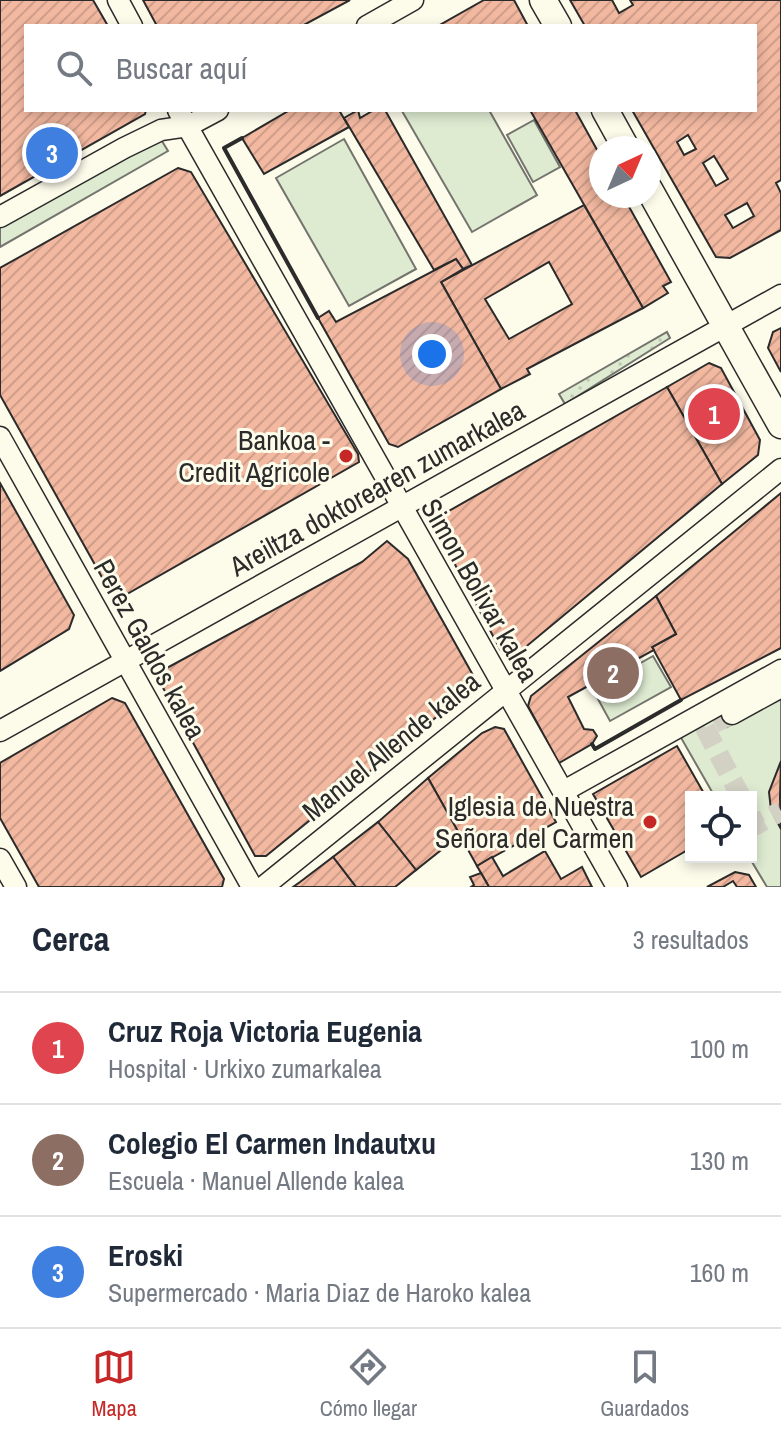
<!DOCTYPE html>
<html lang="es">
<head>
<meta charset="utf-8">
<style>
	:root { --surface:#fff; --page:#f2f2f3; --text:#1f2937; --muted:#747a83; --line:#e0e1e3; --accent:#c62828 }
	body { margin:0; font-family:"Archivo Narrow",sans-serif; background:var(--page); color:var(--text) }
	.controls { position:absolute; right:24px; bottom:24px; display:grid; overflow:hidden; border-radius:0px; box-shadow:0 4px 12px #0003 }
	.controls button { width:72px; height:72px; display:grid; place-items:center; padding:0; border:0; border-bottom:2px solid var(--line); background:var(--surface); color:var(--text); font:40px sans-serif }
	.compass { position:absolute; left:589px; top:136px; width:72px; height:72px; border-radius:50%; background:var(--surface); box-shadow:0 4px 12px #0003; rotate:44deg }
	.you { position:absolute; left:432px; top:354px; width:28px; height:28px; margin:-20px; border:6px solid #fff; border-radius:50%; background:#1a73e8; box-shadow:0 0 0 12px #1a73e833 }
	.badge { display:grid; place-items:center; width:52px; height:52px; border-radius:50%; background:var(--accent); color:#fff; font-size:26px; font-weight:700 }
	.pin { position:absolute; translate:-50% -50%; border:4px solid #fff; box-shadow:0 2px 8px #0006 }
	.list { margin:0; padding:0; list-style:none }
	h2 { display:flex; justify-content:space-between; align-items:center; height:104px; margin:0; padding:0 32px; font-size:34px }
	h2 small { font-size:26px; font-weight:400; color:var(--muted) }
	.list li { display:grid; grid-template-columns:52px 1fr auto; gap:24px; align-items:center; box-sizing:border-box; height:112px; padding:0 32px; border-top:2px solid var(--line) }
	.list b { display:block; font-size:30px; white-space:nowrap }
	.list p { margin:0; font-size:26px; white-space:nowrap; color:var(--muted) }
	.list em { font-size:26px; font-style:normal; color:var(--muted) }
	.icon { flex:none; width:44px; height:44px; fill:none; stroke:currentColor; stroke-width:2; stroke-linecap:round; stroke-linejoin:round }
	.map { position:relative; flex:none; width:781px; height:887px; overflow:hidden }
	.search { position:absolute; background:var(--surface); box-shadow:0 4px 12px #0003; left:24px; right:24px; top:24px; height:88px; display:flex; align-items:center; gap:20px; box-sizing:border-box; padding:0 28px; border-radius:0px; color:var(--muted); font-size:30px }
	.sheet { height:440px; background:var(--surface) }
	nav { display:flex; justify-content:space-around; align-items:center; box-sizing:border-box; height:112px; border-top:2px solid var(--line); background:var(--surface); font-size:22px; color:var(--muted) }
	nav a { display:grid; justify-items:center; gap:4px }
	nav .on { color:var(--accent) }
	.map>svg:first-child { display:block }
	.grass { fill:url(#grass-dots); stroke:#74746e; stroke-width:2 }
	.park { fill:#deebd1; stroke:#74746e; stroke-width:2 }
	.building { fill:url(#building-hatch); stroke:#2b2b2b; stroke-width:2; fill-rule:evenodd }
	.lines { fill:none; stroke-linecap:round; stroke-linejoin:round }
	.minor-tunnel { stroke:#d3d1c4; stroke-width:20; stroke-dasharray:20 10; stroke-linecap:butt }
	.minor-casing { stroke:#2b2b2b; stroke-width:23 }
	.major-casing { stroke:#2b2b2b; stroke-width:29 }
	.minor { stroke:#fdfbea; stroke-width:20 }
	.major { stroke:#fdfbea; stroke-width:26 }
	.wall { stroke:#2b2b2b; stroke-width:4 }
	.poi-dot { fill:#c62828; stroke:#fdfbea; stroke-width:3 }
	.labels { text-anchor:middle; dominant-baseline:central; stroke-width:6; stroke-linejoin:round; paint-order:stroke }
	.poi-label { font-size:28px; fill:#2b2b2b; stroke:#fdfbea; text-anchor:end }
	.street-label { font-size:28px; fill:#2b2b2b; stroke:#fdfbea }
</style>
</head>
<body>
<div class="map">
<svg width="781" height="887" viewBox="0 0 781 887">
	<defs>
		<pattern id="grass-dots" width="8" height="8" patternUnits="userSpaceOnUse" patternTransform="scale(2)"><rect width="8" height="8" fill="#deebd1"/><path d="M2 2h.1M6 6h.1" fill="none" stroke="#bfcab4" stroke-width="1.8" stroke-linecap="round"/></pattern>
		<pattern id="building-hatch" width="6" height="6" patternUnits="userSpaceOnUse" patternTransform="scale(2)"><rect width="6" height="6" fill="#f2b8a0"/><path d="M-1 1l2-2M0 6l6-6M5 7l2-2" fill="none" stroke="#d09e8a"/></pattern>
	</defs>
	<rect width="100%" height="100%" fill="#fdfbea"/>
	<polygon class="grass" points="667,332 670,338 565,404 559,394"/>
	<g class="park">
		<polygon points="489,110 537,195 472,232 402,111"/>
		<polygon points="534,120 560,167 533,182 507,135"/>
		<polygon points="154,128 168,151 0,247 0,218"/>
		<polygon points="344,139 416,269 349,306 276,178"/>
		<polygon points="653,656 671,687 610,721 593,690"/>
		<polygon points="781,696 781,887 767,887 749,857 751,797 715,797 680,736 720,714 727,727"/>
	</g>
	<g class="building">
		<polygon points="0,0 93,0 108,26 26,26 26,110 146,110 145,114 0,196"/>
		<polygon points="143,0 350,0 302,26 157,26"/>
		<polygon points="484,0 514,0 528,26 438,26"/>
		<path d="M570 0H612L619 13 633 5 630 0H781V180L776 183 781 193V230L730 258 716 257 632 110H755V26H585ZM688 135 696 149 684 155 677 142ZM714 156 728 179 716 186 703 163ZM747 203 754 216 733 228 725 215Z"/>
		<polygon points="290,110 339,110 349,127 264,174 242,138"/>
		<polygon points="358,110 360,118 374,110 385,110 472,265 463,269 456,259 434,270 344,118"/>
		<polygon points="530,110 575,110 601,157 601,196 623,196 671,282 663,286 668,293 643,308"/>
		<polygon points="178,168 191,172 358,454 359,462 120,598 108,588 0,395 0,268"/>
		<path d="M584 205 643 308 527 369 530 374 501 389 441 282ZM549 262 572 304 509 339 485 299Z"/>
		<polygon points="456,259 463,269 441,282 501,389 398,447 389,444 318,318 329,311 336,322"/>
		<polygon points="781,328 781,372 768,348 773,332"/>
		<polygon points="709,363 721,368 760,440 758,455 722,484 667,387"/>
		<polygon points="667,387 722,484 516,655 501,651 435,527 440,516"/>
		<polygon points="0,483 74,615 69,629 0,671"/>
		<polygon points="781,493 781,648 681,700 652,647 676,634 656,596"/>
		<polygon points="387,541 408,559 474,677 472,688 266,856 255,856 161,684 165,669 362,562"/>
		<polygon points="656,596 676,634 652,647 654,650 568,697 584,729 593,730 597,736 592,744 559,763 528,706 531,696"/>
		<polygon points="112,698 125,703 224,879 222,887 39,887 0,818 0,763"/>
		<polygon points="495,727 504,729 556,822 477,866 428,778 482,733"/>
		<polygon points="677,746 706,797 691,797 691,848 641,877 593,794"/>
		<polygon points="781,761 780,798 781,829 771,810 769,792"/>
		<polygon points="428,778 460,835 416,870 378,822"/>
		<polygon points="378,822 416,870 395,887 356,887 333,857"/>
		<polygon points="545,851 561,879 582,867 592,887 489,887 477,866 492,857 503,876"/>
		<polygon points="333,857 356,887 293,887 300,882"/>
		<polygon points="735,872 749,875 756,887 737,887 733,881 723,887 707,887"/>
		<polygon points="481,873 489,887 471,887 474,885 470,877"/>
	</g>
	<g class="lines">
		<g class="minor-tunnel">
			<polyline points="732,714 705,728 741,797"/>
			<polyline points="751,815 756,825 781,811"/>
		</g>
		<g class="minor-casing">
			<g id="minor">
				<polyline points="118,0 132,26"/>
				<polyline points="367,26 413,0"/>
				<polyline points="178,110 617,887"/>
				<polyline points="0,217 124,148 161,130 188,126 218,110"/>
				<polyline points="0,437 252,887"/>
				<polyline points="732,714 781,687"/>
				<polyline points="0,731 781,295"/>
				<polyline points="564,791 781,670"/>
				<polyline points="0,859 16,887"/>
				<polyline points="263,887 781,469"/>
			</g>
		</g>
		<g class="major-casing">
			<g id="major">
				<polyline points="543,0 558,26"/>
				<polyline points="605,110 626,148"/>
				<polyline points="649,189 781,425"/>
			</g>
		</g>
		<use href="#minor" class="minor"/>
		<use href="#major" class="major"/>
		<g class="wall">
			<polyline points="242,138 224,148 318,318"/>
			<polyline points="592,744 595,749 681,700"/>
		</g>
	</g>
	<g class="poi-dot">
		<circle cx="346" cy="456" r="8"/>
		<circle cx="650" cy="822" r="8"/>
	</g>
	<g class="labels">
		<g class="poi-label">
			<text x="330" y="440">Bankoa -<tspan x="330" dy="32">Credit Agricole</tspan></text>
			<text x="634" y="806">Iglesia de Nuestra<tspan x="634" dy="32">Señora del Carmen</tspan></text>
		</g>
		<g class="street-label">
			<text transform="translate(377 488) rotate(-29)">Areiltza doktorearen zumarkalea</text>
			<text transform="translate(480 590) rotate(60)">Simon Bolivar kalea</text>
			<text transform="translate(150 649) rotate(61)">Perez Galdos kalea</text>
			<text transform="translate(391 746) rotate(-39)">Manuel Allende kalea</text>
		</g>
	</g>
</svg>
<div class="controls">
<button><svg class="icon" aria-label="locate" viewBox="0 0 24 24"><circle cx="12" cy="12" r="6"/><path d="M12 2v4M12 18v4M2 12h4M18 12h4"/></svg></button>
</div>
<svg class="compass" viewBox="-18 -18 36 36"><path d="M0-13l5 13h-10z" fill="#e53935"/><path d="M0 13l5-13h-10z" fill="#747a83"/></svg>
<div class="you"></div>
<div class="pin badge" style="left:714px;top:414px;background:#e0444e">1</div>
<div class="pin badge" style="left:613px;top:673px;background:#8d6e63">2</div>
<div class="pin badge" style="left:52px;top:153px;background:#3f7fe0">3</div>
<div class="search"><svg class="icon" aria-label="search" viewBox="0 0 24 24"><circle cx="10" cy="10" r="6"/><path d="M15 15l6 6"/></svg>Buscar aquí</div>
</div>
<section class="sheet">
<h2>Cerca<small>3 resultados</small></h2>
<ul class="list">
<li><span class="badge" style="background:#e0444e">1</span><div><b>Cruz Roja Victoria Eugenia</b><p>Hospital · Urkixo zumarkalea</p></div><em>100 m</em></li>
<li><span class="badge" style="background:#8d6e63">2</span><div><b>Colegio El Carmen Indautxu</b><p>Escuela · Manuel Allende kalea</p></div><em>130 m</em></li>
<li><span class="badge" style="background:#3f7fe0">3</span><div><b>Eroski</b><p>Supermercado · Maria Diaz de Haroko kalea</p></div><em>160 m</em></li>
</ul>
</section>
<nav>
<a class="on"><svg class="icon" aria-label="map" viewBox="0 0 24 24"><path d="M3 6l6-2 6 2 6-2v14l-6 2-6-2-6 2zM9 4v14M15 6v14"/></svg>Mapa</a>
<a><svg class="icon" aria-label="directions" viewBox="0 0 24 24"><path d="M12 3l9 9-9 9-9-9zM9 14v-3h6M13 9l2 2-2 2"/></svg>Cómo llegar</a>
<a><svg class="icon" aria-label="saved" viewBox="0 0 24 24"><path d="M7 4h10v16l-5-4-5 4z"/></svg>Guardados</a>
</nav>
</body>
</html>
